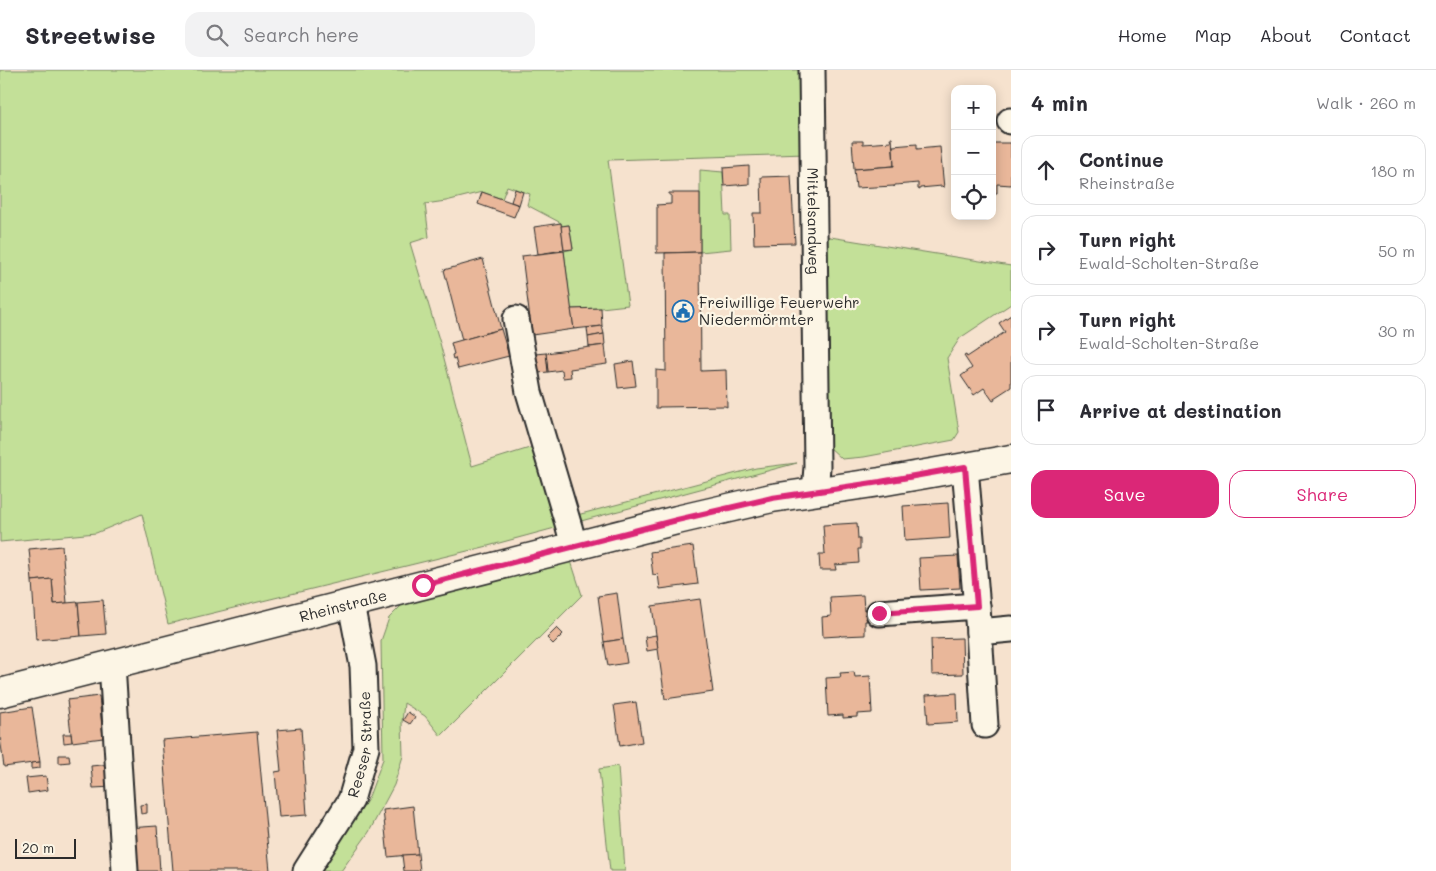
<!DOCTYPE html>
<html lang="en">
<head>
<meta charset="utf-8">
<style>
	:root { --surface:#fff; --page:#f2f2f3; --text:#2b2b33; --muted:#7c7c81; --line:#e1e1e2; --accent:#db2777 }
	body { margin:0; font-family:Mali,sans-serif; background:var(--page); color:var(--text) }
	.controls { position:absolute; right:15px; top:15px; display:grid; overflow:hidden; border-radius:10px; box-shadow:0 2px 12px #0003 }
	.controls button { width:45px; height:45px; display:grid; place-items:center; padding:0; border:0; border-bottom:1px solid var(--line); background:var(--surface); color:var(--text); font:25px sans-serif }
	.scale { position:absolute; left:15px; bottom:12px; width:61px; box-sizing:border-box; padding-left:5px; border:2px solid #2b2b2b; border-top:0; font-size:14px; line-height:18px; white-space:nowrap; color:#2b2b2b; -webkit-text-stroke:4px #fcf5e5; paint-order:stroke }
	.stop { position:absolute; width:15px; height:15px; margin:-11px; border:4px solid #db2777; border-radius:50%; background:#fff }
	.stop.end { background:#db2777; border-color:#fff; box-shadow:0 1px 5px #0008 }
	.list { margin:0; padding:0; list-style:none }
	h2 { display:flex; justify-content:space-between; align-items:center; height:65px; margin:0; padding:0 20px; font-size:21px }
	h2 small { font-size:16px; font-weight:400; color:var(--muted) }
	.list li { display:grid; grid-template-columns:32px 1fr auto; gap:15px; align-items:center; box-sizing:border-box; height:70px; margin:0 10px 10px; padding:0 10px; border:1px solid var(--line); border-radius:15px }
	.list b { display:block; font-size:19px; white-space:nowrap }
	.list p { margin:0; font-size:16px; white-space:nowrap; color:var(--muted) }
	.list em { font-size:16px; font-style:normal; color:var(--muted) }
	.actions { display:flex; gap:10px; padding:15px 20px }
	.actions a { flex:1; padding:11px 0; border:1px solid var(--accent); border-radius:15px; text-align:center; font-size:18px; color:var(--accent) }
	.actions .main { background:var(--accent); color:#fff }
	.icon { flex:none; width:28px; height:28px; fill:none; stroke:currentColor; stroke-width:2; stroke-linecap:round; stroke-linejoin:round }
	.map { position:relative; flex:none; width:1011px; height:801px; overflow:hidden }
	header { display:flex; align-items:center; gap:30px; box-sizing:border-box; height:70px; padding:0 25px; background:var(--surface); border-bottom:1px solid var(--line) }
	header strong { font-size:24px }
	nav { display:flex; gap:28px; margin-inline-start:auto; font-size:18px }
	.search { width:350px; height:45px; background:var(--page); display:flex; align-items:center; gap:12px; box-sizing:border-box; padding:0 18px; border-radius:15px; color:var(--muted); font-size:19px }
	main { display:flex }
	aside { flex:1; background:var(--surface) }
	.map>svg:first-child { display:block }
	.green { fill:#c3e098; stroke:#778662 }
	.building { fill:#e9b79a; stroke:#2b2b2b }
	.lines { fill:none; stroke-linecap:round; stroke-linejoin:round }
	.minor-casing { stroke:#2b2b2b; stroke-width:29 }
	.major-casing { stroke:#2b2b2b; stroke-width:31 }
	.minor { stroke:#fcf5e5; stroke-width:25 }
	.major { stroke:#fcf5e5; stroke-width:28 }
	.route { stroke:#db2777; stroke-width:6 }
	.labels { text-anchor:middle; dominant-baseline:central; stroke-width:4.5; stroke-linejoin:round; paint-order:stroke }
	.street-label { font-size:15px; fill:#2b2b2b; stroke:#fcf5e5 }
	.poi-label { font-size:15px; fill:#2b2b2b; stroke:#fcf5e5; text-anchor:start }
</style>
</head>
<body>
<header>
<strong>Streetwise</strong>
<div class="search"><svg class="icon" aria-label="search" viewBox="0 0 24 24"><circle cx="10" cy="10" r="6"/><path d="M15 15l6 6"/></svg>Search here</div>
<nav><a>Home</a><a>Map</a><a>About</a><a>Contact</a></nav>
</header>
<main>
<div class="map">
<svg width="1011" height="801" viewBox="0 0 1011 801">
	<rect width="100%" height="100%" fill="#f6e2ce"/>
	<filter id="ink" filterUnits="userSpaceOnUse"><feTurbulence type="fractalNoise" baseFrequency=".02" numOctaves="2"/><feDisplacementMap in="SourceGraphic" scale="10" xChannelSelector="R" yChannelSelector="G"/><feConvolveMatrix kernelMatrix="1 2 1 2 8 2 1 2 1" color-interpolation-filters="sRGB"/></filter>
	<g filter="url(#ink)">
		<g class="green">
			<polygon points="0,0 806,0 807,84 608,90 628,235 601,238 571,239 564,181 573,179 569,155 561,156 561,153 527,135 530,124 507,116 502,129 482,122 446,131 425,134 429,167 410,173 440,273 472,396 536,376 558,450 756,398 797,393 488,476 168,554 142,444 96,463 0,472"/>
			<polygon points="700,100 723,102 725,145 730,145 731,179 700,182"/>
			<polygon points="824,166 1011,196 1011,234 960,268 947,288 959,362 954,370 864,387 842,389 827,375"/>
			<polygon points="570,488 582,525 441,666 425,646 404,633 402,652 403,686 394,715 369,762 341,801 317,801 354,750 368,729 383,689 381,571 389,548 409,528"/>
			<polygon points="618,696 625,801 610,801 599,699"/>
		</g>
		<g class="building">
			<polygon points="890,68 892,68 894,96 854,99 852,71 863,71 863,74 891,72"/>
			<polygon points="992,73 1011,73 1011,115 997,114 997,123 992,123"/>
			<polygon points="917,74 917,79 940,77 944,118 942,116 920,118 920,120 918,119 918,113 895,115 894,117 894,116 856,118 854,99 894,96 893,76"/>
			<polygon points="749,96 749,114 724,116 723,98"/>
			<polygon points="791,106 795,173 754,174 753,143 762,143 761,107"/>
			<polygon points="515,119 523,122 519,135 511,132"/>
			<polygon points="482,122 519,135 514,147 478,134"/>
			<polygon points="669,123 700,123 700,182 656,183 657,181 657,136 656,135 671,134 671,125 669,125"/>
			<polygon points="561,153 564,180 538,184 534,157"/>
			<polygon points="569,155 573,179 564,180 561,156"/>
			<polygon points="564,181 574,259 532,265 522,186"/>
			<polygon points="700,182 701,301 726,300 727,337 725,336 659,337 659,338 656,338 656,300 666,301 665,183"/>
			<polygon points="483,189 501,259 462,270 444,200"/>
			<polygon points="601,238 602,256 574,259 571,239"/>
			<polygon points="1011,245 1011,317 994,328 995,330 993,331 984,318 974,325 961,306 972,298 964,286 966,285 967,287 1005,262 999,253"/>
			<polygon points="602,256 604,264 588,267 587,258"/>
			<polygon points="501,259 509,286 458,299 455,288 453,289 452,285 454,284 451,273"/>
			<polygon points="604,264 605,275 589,277 588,267"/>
			<polygon points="605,275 607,294 570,299 571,307 563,308 562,300 548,302 546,283"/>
			<polygon points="546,283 548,302 538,303 535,284"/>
			<polygon points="633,291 636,316 618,318 615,294"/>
			<polygon points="948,433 950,468 905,471 903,436"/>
			<polygon points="857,453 858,469 860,469 860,479 858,479 859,493 835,495 836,500 820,500 819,484 825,484 823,455"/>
			<polygon points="62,476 67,533 54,534 52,509 32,511 29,479"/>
			<polygon points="693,476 698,514 660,519 658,504 653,505 650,482"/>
			<polygon points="958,486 960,518 921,520 919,488"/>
			<polygon points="52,509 54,534 78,532 81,566 36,570 32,511"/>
			<polygon points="617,523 623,569 604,572 598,526"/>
			<polygon points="863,525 864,540 866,540 867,551 865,551 865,565 841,566 840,565 840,566 823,567 822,547 831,546 830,527"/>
			<polygon points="700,529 713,622 665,629 652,536"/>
			<polygon points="103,530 106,564 81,566 78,532"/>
			<polygon points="557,558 563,564 553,574 547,568"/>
			<polygon points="656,565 658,579 647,581 645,567"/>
			<polygon points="962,568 963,604 932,605 931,569"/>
			<polygon points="623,569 627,593 608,596 604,572"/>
			<polygon points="854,602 855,607 870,606 872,643 857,644 857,647 843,648 843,645 828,646 826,608 841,607 840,603"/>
			<polygon points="957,623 958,652 928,654 926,625"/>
			<polygon points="99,626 103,668 72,672 67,630"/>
			<polygon points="636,632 642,672 620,676 614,635"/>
			<polygon points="32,637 40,692 4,697 0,667 0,642"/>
			<polygon points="408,642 415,647 410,654 403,650"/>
			<polygon points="301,658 307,745 279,747 275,702 281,701 277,660"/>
			<polygon points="257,662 270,801 173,801 162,670"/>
			<polygon points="63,664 71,664 72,672 64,673"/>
			<polygon points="59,685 69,685 70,692 59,693"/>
			<polygon points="40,692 40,698 31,699 31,693"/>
			<polygon points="111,694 113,717 93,718 91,696"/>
			<polygon points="46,706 48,720 28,723 26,708"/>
			<polygon points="147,734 147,743 141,744 140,735"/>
			<polygon points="413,736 418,784 388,787 383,740"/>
			<polygon points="157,756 160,801 131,801 128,758"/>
			<polygon points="418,784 420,801 404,801 402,785"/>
		</g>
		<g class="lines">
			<g class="minor-casing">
				<g id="minor">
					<path id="s1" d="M812 0 817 397 815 422"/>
					<polyline points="1010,51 1011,51"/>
					<polyline points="516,249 529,322 569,457 574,476"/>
					<polyline points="965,397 979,562 985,655"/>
					<polyline points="879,543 977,536"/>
					<polyline points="979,562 1011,559"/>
					<polyline points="112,594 125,801"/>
					<path id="s2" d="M306 801 351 730 366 678 363 596 351 534"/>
				</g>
			</g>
			<g class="major-casing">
				<g id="major">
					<path id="s3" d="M0 623 677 450 772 428 880 412 1011 389"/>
				</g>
			</g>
			<use href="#minor" class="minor"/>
			<use href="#major" class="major"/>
		</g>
	</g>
	<g class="lines" filter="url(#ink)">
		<polyline class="route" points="423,515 677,450 772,428 880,412 965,397 977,536 879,543"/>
	</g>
	<defs>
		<g id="civic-ring" transform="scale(1.125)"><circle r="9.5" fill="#fcf5e5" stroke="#1f6fb2" stroke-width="1.5"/><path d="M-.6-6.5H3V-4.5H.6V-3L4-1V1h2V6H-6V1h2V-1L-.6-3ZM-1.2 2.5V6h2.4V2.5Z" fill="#1f6fb2"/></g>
	</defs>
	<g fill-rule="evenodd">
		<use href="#civic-ring" x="683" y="241"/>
	</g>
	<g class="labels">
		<g class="street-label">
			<text stroke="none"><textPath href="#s1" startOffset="151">Mittelsandweg</textPath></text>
			<text stroke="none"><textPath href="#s3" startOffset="354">Rheinstraße</textPath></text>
			<text stroke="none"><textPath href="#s2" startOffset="141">Reeser Straße</textPath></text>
		</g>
		<g class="poi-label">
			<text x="699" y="232">Freiwillige Feuerwehr<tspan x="699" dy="17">Niedermörmter</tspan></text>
		</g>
	</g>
</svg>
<div class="controls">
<button>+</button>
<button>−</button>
<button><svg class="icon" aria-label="locate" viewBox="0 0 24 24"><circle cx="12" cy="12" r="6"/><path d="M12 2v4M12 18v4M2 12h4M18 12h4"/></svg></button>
</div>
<div class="scale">20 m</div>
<div class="stop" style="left:423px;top:515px"></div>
<div class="stop end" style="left:879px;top:543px"></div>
</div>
<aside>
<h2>4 min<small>Walk · 260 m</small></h2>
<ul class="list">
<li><svg class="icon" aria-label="ahead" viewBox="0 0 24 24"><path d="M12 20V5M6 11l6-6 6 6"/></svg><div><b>Continue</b><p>Rheinstraße</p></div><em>180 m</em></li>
<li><svg class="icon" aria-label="right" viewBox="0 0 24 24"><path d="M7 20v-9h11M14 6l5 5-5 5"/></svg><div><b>Turn right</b><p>Ewald-Scholten-Straße</p></div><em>50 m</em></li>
<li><svg class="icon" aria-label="right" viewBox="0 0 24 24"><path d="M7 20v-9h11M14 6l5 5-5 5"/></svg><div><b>Turn right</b><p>Ewald-Scholten-Straße</p></div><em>30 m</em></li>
<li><svg class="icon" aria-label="arrive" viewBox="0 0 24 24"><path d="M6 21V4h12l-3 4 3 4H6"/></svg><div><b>Arrive at destination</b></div></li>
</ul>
<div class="actions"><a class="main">Save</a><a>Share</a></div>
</aside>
</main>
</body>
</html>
